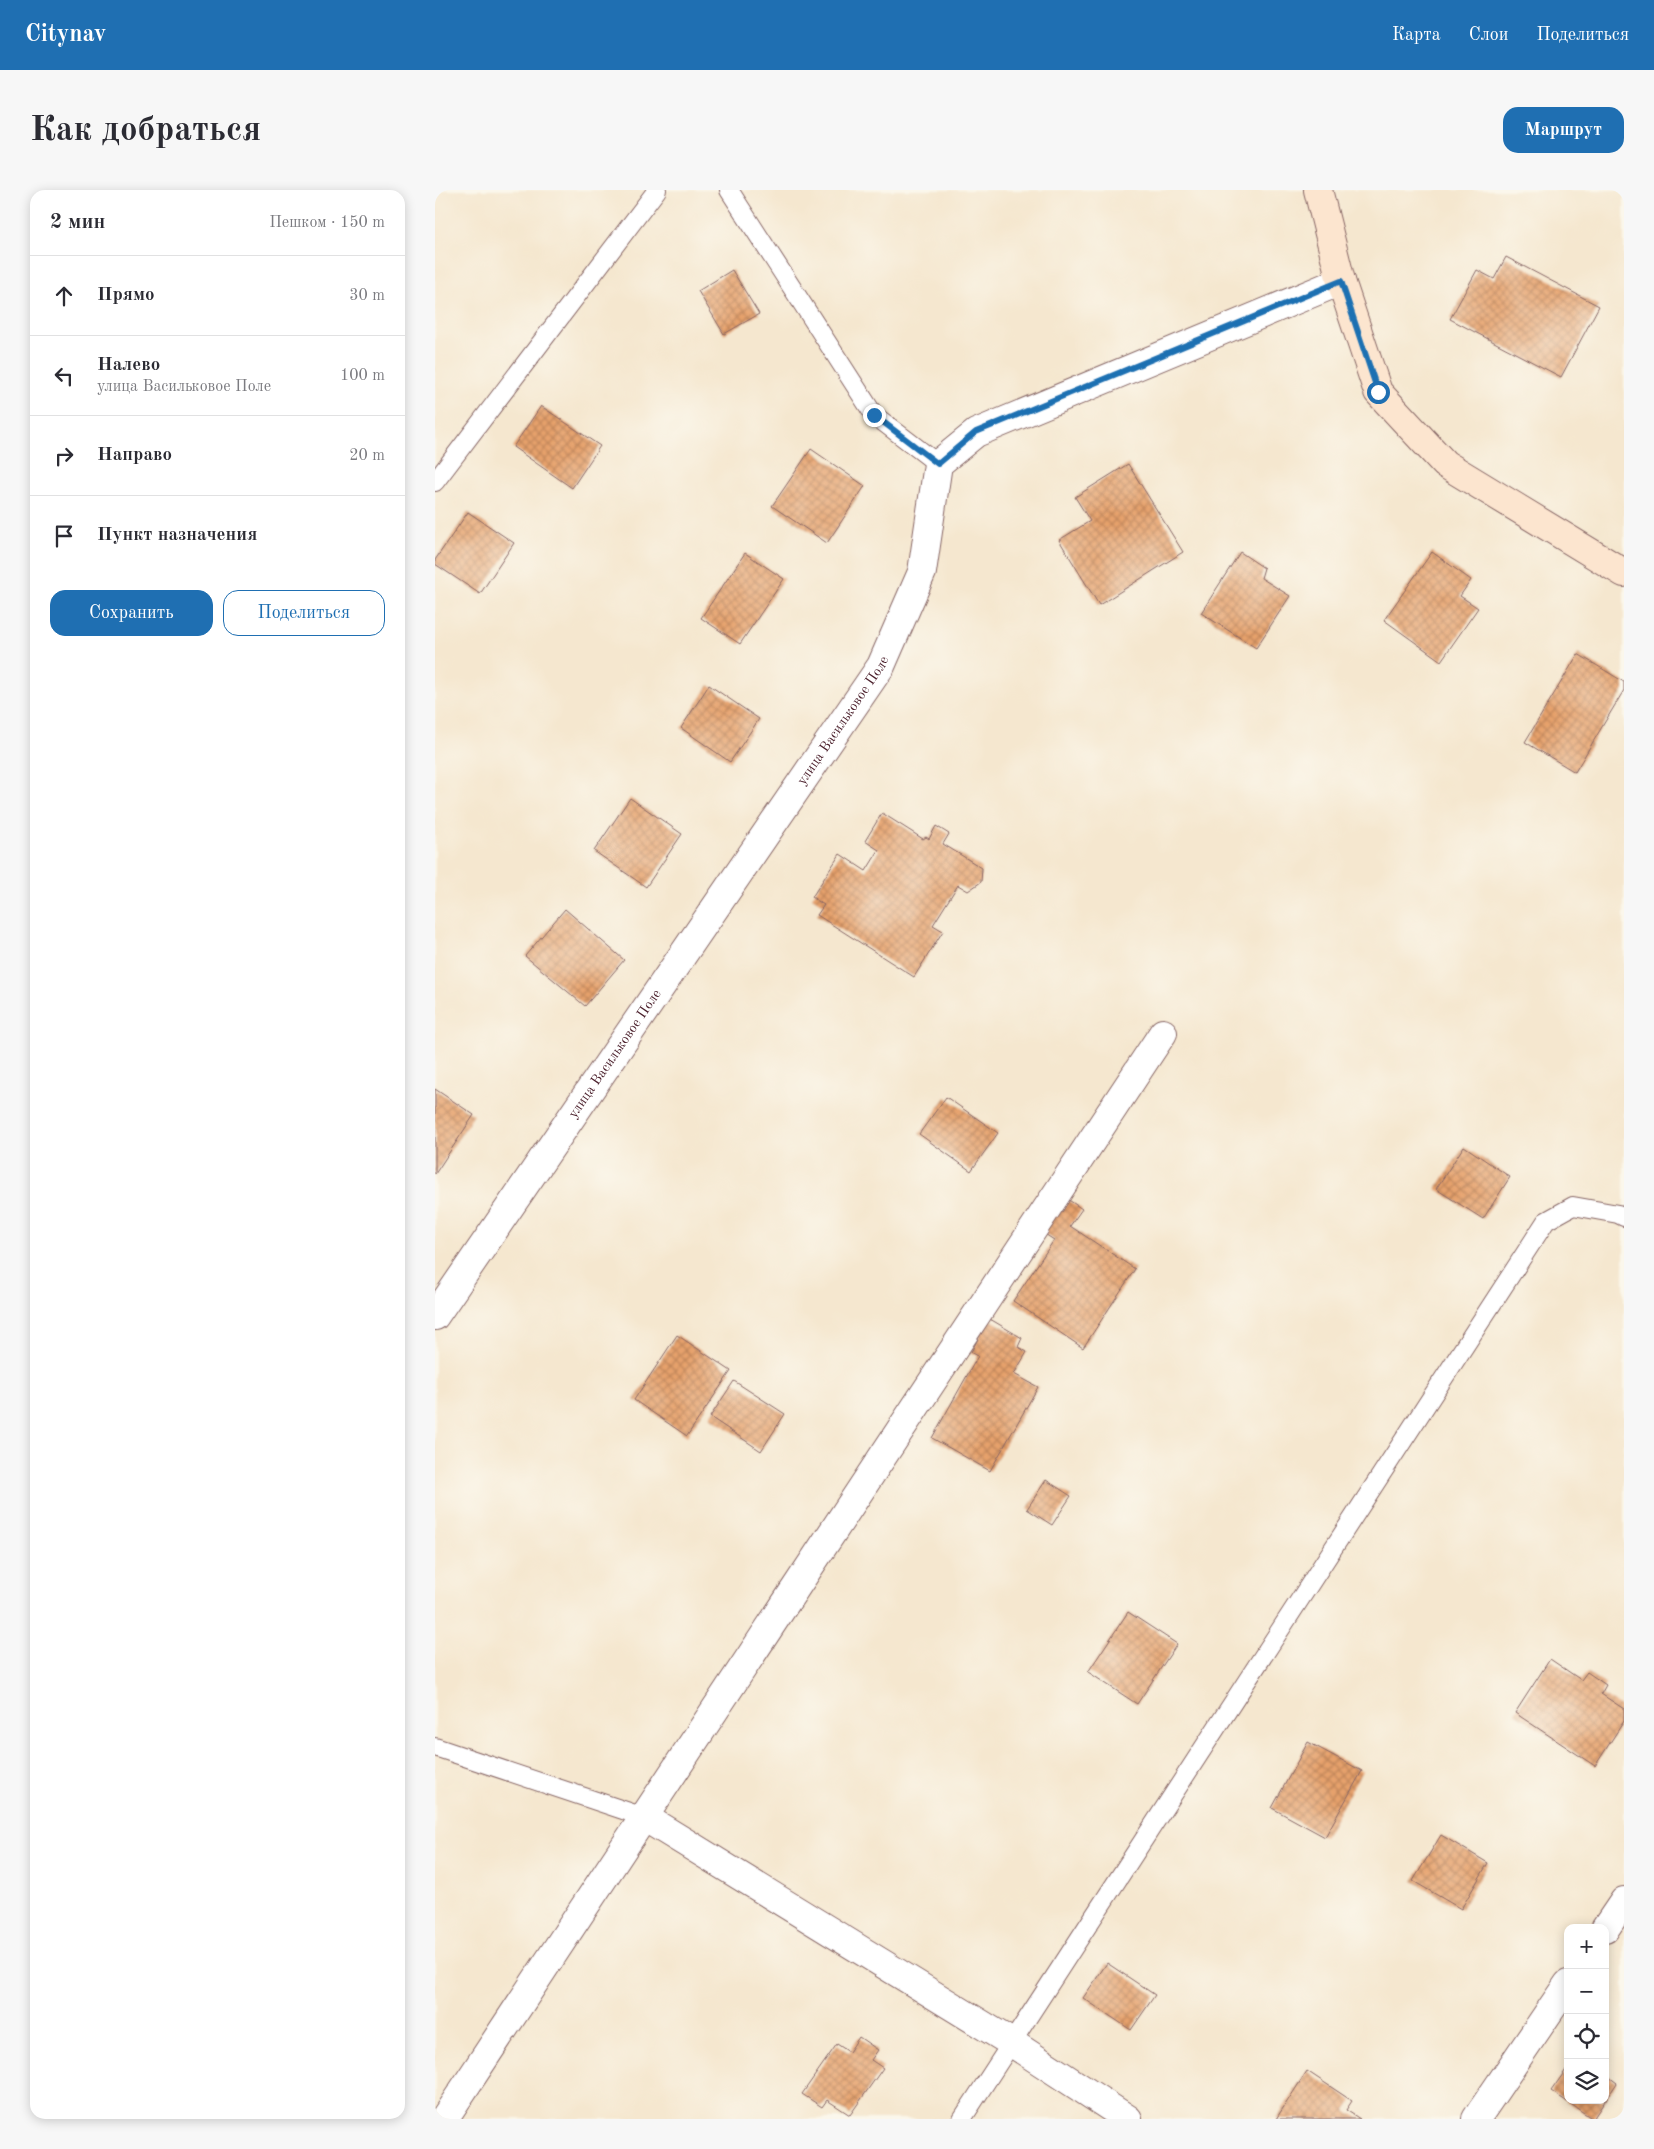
<!DOCTYPE html>
<html lang="ru">
<head>
<meta charset="utf-8">
<style>
	:root { --surface:#fff; --page:#f7f7f7; --text:#2b2b33; --muted:#7c7c81; --line:#e1e1e2; --accent:#1f6fb2 }
	body { margin:0; font-family:"Old Standard TT",serif; background:var(--page); color:var(--text) }
	.controls { position:absolute; right:15px; bottom:15px; display:grid; overflow:hidden; border-radius:10px; box-shadow:0 2px 12px #0003 }
	.controls button { width:45px; height:45px; display:grid; place-items:center; padding:0; border:0; border-bottom:1px solid var(--line); background:var(--surface); color:var(--text); font:25px sans-serif }
	.stop { position:absolute; width:15px; height:15px; margin:-11px; border:4px solid #1f6fb2; border-radius:50%; background:#fff }
	.stop.end { background:#1f6fb2; border-color:#fff; box-shadow:0 1px 5px #0008 }
	.list { margin:0; padding:0; list-style:none }
	h2 { display:flex; justify-content:space-between; align-items:center; height:65px; margin:0; padding:0 20px; font-size:21px }
	h2 small { font-size:16px; font-weight:400; color:var(--muted) }
	.list li { display:grid; grid-template-columns:32px 1fr auto; gap:15px; align-items:center; box-sizing:border-box; height:80px; padding:0 20px; border-top:1px solid var(--line) }
	.list b { display:block; font-size:19px; white-space:nowrap }
	.list p { margin:0; font-size:16px; white-space:nowrap; color:var(--muted) }
	.list em { font-size:16px; font-style:normal; color:var(--muted) }
	.actions { display:flex; gap:10px; padding:15px 20px }
	.actions a { flex:1; padding:11px 0; border:1px solid var(--accent); border-radius:15px; text-align:center; font-size:18px; color:var(--accent) }
	.actions .main { background:var(--accent); color:#fff }
	.icon { flex:none; width:28px; height:28px; fill:none; stroke:currentColor; stroke-width:2; stroke-linecap:round; stroke-linejoin:round }
	.map { position:relative; flex:none; width:1189px; height:1929px; overflow:hidden; border-radius:15px }
	header { display:flex; align-items:center; gap:30px; box-sizing:border-box; height:70px; padding:0 25px; background:var(--accent); color:#fff }
	header strong { font-size:24px }
	nav { display:flex; gap:28px; margin-inline-start:auto; font-size:18px }
	.intro { display:flex; align-items:center; justify-content:space-between; box-sizing:border-box; height:120px; padding:0 30px }
	h1 { margin:0; font-size:35px }
	.button { padding:12px 22px; border-radius:15px; background:var(--accent); color:#fff; font-size:18px; font-weight:700 }
	main { display:flex; gap:30px; padding:0 30px }
	aside { flex:1; background:var(--surface); border-radius:15px; box-shadow:0 2px 12px #0003 }
	.map>svg:first-child { display:block }
	.building { fill:url(#building-cross-hatch) }
	.lines { fill:none; stroke-linecap:round; stroke-linejoin:round }
	.lane-casing { stroke:#866564; stroke-width:20 }
	.street-casing { stroke:#866564; stroke-width:30 }
	.secondary-casing { stroke:#866564; stroke-width:30 }
	.lane { stroke:#fff; stroke-width:18 }
	.street { stroke:#fff; stroke-width:28 }
	.secondary { stroke:#fce5cf; stroke-width:28 }
	.route { stroke:#1f6fb2; stroke-width:6 }
	.labels { text-anchor:middle; dominant-baseline:central; stroke-width:4; stroke-linejoin:round; paint-order:stroke }
	.street-label { font-size:14px; fill:#4a1f2b; stroke:#fbf7ec }
</style>
</head>
<body>
<header>
<strong>Citynav</strong>
<nav><a>Карта</a><a>Слои</a><a>Поделиться</a></nav>
</header>
<div class="intro"><h1>Как добраться</h1><a class="button">Маршрут</a></div>
<main>
<aside>
<h2>2 мин<small>Пешком · 150 m</small></h2>
<ul class="list">
<li><svg class="icon" aria-label="ahead" viewBox="0 0 24 24"><path d="M12 20V5M6 11l6-6 6 6"/></svg><div><b>Прямо</b></div><em>30 m</em></li>
<li><svg class="icon" aria-label="left" viewBox="0 0 24 24"><path d="M17 20v-9H6M10 6l-5 5 5 5"/></svg><div><b>Налево</b><p>улица Васильковое Поле</p></div><em>100 m</em></li>
<li><svg class="icon" aria-label="right" viewBox="0 0 24 24"><path d="M7 20v-9h11M14 6l5 5-5 5"/></svg><div><b>Направо</b></div><em>20 m</em></li>
<li><svg class="icon" aria-label="arrive" viewBox="0 0 24 24"><path d="M6 21V4h12l-3 4 3 4H6"/></svg><div><b>Пункт назначения</b></div></li>
</ul>
<div class="actions"><a class="main">Сохранить</a><a>Поделиться</a></div>
</aside>
<div class="map">
<svg width="1189" height="1929" viewBox="0 0 1189 1929">
	<defs>
		<pattern id="building-cross-hatch" width="8" height="8" patternUnits="userSpaceOnUse" patternTransform="scale(1.25)"><rect width="8" height="8" fill="#e6a16c"/><path d="M0 0l8 8M0 8l8-8" fill="none" stroke="#bc8359"/></pattern>
	</defs>
	<rect width="100%" height="100%" fill="#fbf7ec"/>
	<filter id="ink" filterUnits="userSpaceOnUse"><feTurbulence type="fractalNoise" baseFrequency=".02" numOctaves="2"/><feDisplacementMap in="SourceGraphic" scale="10" xChannelSelector="R" yChannelSelector="G"/><feConvolveMatrix kernelMatrix="1 2 1 2 8 2 1 2 1" color-interpolation-filters="sRGB"/></filter>
	<filter id="wash" filterUnits="userSpaceOnUse"><feTurbulence type="fractalNoise" baseFrequency=".0096" numOctaves="4" result="noise"/><feDisplacementMap in="SourceGraphic" scale="20" xChannelSelector="R" yChannelSelector="G"/><feGaussianBlur stdDeviation="1.12" result="paint"/><feColorMatrix in="noise" values="0 0 0 0 0 0 0 0 0 0 0 0 0 0 0 0 0 1.4 0 .05"/><feComposite in="paint" operator="in"/></filter>
	<g filter="url(#wash)">
		<rect width="100%" height="100%" fill="#f5e7cf"/>
		<g id="blocks">
			<g class="building">
				<polygon points="1071,67 1164,116 1126,187 1015,129 1042,80 1059,89"/>
				<polygon points="297,80 324,124 289,144 263,101"/>
				<polygon points="106,216 165,256 137,298 78,257"/>
				<polygon points="376,259 430,296 392,353 337,316"/>
				<polygon points="693,274 748,362 664,415 624,350 655,331 640,307"/>
				<polygon points="33,322 79,353 45,404 0,374 0,370"/>
				<polygon points="805,362 829,378 826,388 855,406 821,458 766,423"/>
				<polygon points="997,362 1036,390 1025,406 1043,418 1006,471 949,430"/>
				<polygon points="310,363 349,389 305,454 266,428"/>
				<polygon points="1143,464 1189,492 1189,500 1140,582 1090,552"/>
				<polygon points="274,495 324,529 295,572 246,538"/>
				<polygon points="195,608 247,644 211,697 159,661"/>
				<polygon points="447,623 488,649 491,647 494,649 501,636 514,644 508,654 547,678 546,692 533,701 523,695 498,735 508,741 479,787 382,725 389,715 377,707 405,664 431,681 444,660 430,651"/>
				<polygon points="130,719 189,770 150,816 90,766"/>
				<polygon points="0,899 39,925 0,984"/>
				<polygon points="511,907 563,943 536,981 484,944"/>
				<polygon points="1029,956 1075,987 1048,1029 1001,999"/>
				<polygon points="616,998 647,1019 635,1036 700,1079 648,1158 578,1111 619,1050 593,1033"/>
				<polygon points="550,1126 587,1148 583,1157 592,1162 579,1184 603,1197 555,1281 497,1248 543,1166 536,1162 545,1145 537,1141"/>
				<polygon points="242,1145 296,1181 252,1246 199,1210"/>
				<polygon points="299,1191 350,1224 326,1261 275,1227"/>
				<polygon points="611,1290 636,1306 617,1335 592,1319"/>
				<polygon points="693,1422 742,1454 702,1514 653,1482"/>
				<polygon points="1115,1469 1146,1490 1152,1482 1171,1495 1166,1504 1189,1519 1189,1531 1160,1576 1080,1523"/>
				<polygon points="873,1552 927,1581 890,1647 837,1618"/>
				<polygon points="1006,1645 1053,1673 1026,1719 978,1691"/>
				<polygon points="672,1773 720,1805 696,1840 648,1808"/>
				<polygon points="424,1847 443,1860 436,1870 448,1878 415,1925 392,1910 387,1917 367,1904 402,1854 414,1862"/>
				<polygon points="1133,1877 1133,1910 1170,1910 1170,1884 1182,1893 1158,1929 1116,1901"/>
				<polygon points="872,1881 917,1911 911,1920 925,1929 841,1929"/>
			</g>
		</g>
	</g>
	<g filter="url(#ink)">
		<use href="#blocks" fill-opacity="0" stroke="#866564" stroke-width="1"/>
		<g class="lines">
			<g class="lane-casing">
				<g id="lane">
					<polyline points="294,0 439,225 503,274"/>
					<polyline points="0,292 222,0"/>
					<polyline points="0,1557 209,1627"/>
					<polyline points="527,1929 1111,1031 1138,1016 1183,1024 1189,1027"/>
				</g>
			</g>
			<g class="street-casing">
				<g id="street">
					<path id="s1" d="M0 1126 446 476 487 382 503 274 541 243 906 91"/>
					<polyline points="209,1627 577,1853 693,1929"/>
					<polyline points="1170,1739 1189,1711"/>
					<polyline points="9,1929 728,843"/>
					<polyline points="1041,1929 1133,1794"/>
				</g>
			</g>
			<g class="secondary-casing">
				<polyline id="secondary" points="883,0 906,91 943,202 1010,274 1189,383"/>
			</g>
			<use href="#lane" class="lane"/>
			<use href="#street" class="street"/>
			<use href="#secondary" class="secondary"/>
		</g>
	</g>
	<g class="lines" filter="url(#ink)">
		<polyline class="route" points="439,225 503,274 541,242 906,91 943,202"/>
	</g>
	<g class="labels">
		<g class="street-label">
			<text stroke="none"><textPath href="#s1" startOffset="722">улица Васильковое Поле</textPath></text>
			<text stroke="none"><textPath href="#s1" startOffset="318">улица Васильковое Поле</textPath></text>
		</g>
	</g>
</svg>
<div class="controls">
<button>+</button>
<button>−</button>
<button><svg class="icon" aria-label="locate" viewBox="0 0 24 24"><circle cx="12" cy="12" r="6"/><path d="M12 2v4M12 18v4M2 12h4M18 12h4"/></svg></button>
<button><svg class="icon" aria-label="layers" viewBox="0 0 24 24"><path d="M12 4l9 5-9 5-9-5zM3 14l9 5 9-5"/></svg></button>
</div>
<div class="stop" style="left:943px;top:202px"></div>
<div class="stop end" style="left:439px;top:225px"></div>
</div>
</main>
</body>
</html>
